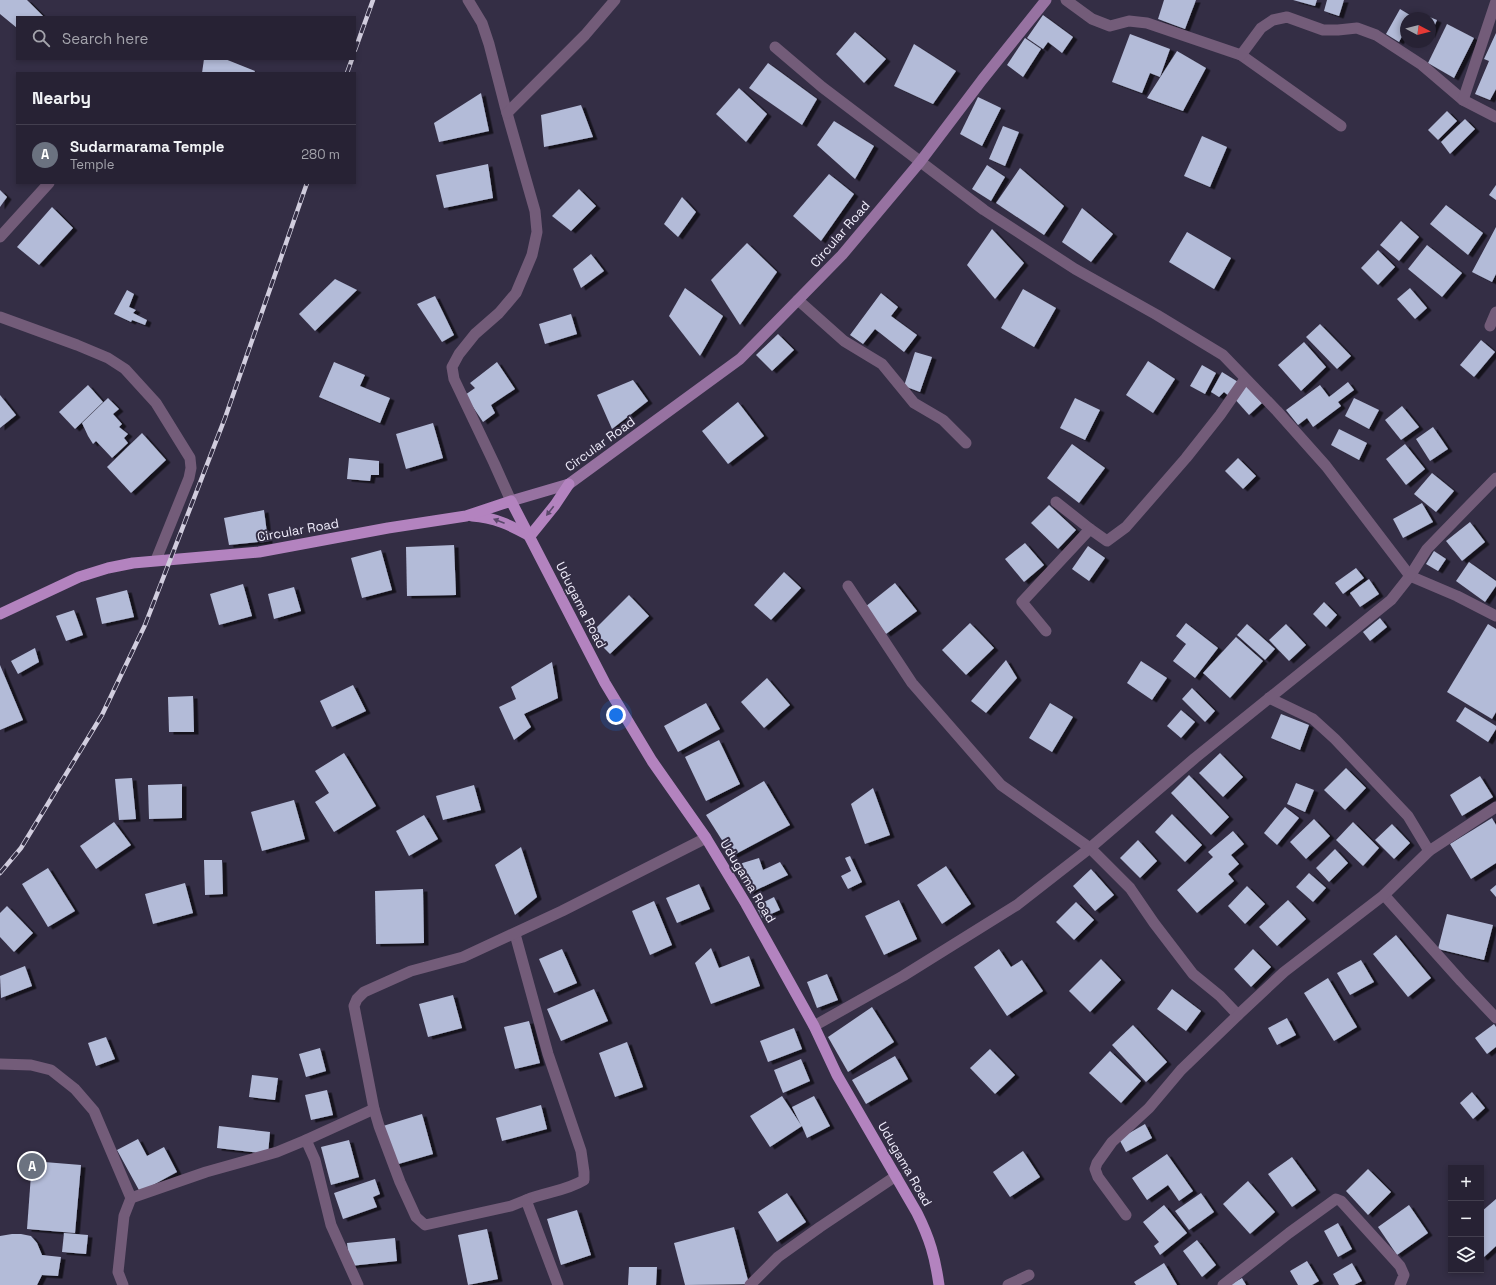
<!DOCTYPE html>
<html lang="en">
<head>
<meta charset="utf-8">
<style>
	:root { --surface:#272234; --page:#2f2a3c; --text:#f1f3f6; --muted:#a4a4ac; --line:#433f4f; --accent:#95b2f1 }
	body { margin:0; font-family:"Space Grotesk",sans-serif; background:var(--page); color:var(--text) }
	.controls { position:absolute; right:12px; bottom:12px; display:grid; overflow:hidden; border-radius:0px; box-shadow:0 2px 6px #0003 }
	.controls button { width:36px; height:36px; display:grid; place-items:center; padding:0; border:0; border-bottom:1px solid var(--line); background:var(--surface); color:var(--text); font:20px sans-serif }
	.compass { position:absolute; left:1400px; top:12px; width:36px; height:36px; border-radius:50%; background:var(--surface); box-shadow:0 2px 6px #0003; rotate:97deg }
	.you { position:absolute; left:616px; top:715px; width:14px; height:14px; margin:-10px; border:3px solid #fff; border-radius:50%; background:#1a73e8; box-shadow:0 0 0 6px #1a73e833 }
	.badge { display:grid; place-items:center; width:26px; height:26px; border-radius:50%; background:var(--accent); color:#fff; font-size:13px; font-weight:700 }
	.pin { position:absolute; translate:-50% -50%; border:2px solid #fff; box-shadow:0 1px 4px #0006 }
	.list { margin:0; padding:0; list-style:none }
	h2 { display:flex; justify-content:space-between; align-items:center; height:52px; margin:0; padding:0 16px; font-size:17px }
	h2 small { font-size:13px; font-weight:400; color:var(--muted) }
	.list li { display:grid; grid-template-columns:26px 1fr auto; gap:12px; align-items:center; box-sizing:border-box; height:60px; padding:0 16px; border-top:1px solid var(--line) }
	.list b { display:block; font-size:15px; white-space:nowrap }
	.list p { margin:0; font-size:13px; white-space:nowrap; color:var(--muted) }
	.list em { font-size:13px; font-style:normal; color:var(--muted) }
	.icon { flex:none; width:22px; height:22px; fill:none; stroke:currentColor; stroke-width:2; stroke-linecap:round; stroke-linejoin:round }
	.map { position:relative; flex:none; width:1496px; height:1285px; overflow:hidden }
	.search { position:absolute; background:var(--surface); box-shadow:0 2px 6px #0003; left:16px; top:16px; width:340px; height:44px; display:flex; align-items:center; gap:10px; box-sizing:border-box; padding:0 14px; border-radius:0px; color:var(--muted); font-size:15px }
	.panel { position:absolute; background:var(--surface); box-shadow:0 2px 6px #0003; left:16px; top:72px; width:340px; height:112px; border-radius:0px }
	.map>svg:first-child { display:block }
	.building { fill:#b3bbd8; filter:url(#shadow) }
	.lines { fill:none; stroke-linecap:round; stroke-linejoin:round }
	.minor { stroke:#735c79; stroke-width:11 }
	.tertiary { stroke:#735c79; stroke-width:11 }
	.secondary { stroke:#9772a1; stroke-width:11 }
	.primary { stroke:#b383bf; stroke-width:11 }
	.rail-casing { stroke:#d1cdde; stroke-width:4.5 }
	.rail { stroke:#342e45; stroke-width:3; stroke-dasharray:9; stroke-linecap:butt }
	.oneway { fill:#5a486a }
	.labels { text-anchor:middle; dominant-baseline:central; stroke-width:4; stroke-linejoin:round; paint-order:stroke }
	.street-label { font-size:13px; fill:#f0edfc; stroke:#342e45 }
</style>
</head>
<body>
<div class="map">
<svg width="1496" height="1285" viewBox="0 0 1496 1285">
	<defs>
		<filter id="shadow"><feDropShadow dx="4.5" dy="2.5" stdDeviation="0" flood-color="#0009"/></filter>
	</defs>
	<rect width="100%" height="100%" fill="#342e45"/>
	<g class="building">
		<polygon points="0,0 27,0 44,17 17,17 17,28 0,14"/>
		<polygon points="1164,0 1196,0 1185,29 1158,19"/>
		<polygon points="1293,0 1317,0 1315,6"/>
		<polygon points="1327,0 1344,0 1339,16 1324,11"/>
		<polygon points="1400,9 1413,17 1412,18 1406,18 1406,29 1399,42 1386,34"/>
		<polygon points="1422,14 1437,20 1430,36 1430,18 1421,18"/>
		<polygon points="1043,15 1073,37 1062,53 1048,42 1043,49 1027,38"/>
		<polygon points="1447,24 1474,38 1454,78 1428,63"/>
		<polygon points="855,32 886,59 864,83 836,54"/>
		<polygon points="1496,33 1496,89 1490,100 1475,94 1489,61 1484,59"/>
		<polygon points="1130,34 1170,49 1160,77 1150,73 1142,93 1112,82"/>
		<polygon points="1025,38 1041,49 1023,77 1007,65"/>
		<polygon points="914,44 956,71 933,104 894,86"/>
		<polygon points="1177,51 1206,68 1183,111 1147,98"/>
		<polygon points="204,59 225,59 255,71 254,73 202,73"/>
		<polygon points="768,63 817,99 802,125 749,88"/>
		<polygon points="739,88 767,114 746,142 716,114"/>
		<polygon points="481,93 489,131 439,142 434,123"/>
		<polygon points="978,97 1001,108 982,146 960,134"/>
		<polygon points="581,105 593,137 544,147 541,115"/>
		<polygon points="1447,111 1457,121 1438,140 1428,130"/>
		<polygon points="1465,119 1475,129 1450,154 1441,142"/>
		<polygon points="834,121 874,146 855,179 817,145"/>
		<polygon points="1003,126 1019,132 1005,166 989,159"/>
		<polygon points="1202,136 1227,147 1210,187 1184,176"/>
		<polygon points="488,164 493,198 444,208 436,175"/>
		<polygon points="987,165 1005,177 991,201 972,189"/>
		<polygon points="1020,168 1064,206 1044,235 996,203"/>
		<polygon points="829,174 854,194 821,241 793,216"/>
		<polygon points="1496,185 1496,200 1489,195"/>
		<polygon points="579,189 596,206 571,231 552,216"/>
		<polygon points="0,190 7,197 0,207"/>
		<polygon points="682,197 696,212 678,237 664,224"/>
		<polygon points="1446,205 1483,233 1468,255 1430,224"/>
		<polygon points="52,207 73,228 39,265 17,247"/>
		<polygon points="1082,208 1113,234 1091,262 1062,242"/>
		<polygon points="1401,221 1419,237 1399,261 1380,245"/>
		<polygon points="1496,227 1496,274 1492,282 1472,272"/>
		<polygon points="992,229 1024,263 995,299 967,265"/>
		<polygon points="1187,232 1231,258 1214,289 1169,262"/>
		<polygon points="747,243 777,272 740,325 711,280"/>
		<polygon points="1427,245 1462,273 1442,297 1408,269"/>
		<polygon points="1378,250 1395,267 1378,285 1361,268"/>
		<polygon points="591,254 604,271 581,288 573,269"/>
		<polygon points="335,279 357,290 315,331 299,314"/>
		<polygon points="685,288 723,316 700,356 669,316"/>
		<polygon points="1410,288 1427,308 1415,319 1397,299"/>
		<polygon points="1023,289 1056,308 1034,347 1001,328"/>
		<polygon points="127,290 134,294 129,307 136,310 133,313 147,320 145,325 132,320 131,322 114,314"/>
		<polygon points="881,293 898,307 891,316 917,335 904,352 875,329 863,344 850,335"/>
		<polygon points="435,296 454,335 442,342 417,304"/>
		<polygon points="571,314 577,334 545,344 539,324"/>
		<polygon points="1320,324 1351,356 1337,369 1306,337"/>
		<polygon points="778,334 794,350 772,371 756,355"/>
		<polygon points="1481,340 1495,352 1474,377 1460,365"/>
		<polygon points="1304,342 1326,367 1301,391 1278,365"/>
		<polygon points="915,352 932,357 920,392 904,386"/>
		<polygon points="1148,361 1175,379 1153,413 1126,395"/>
		<polygon points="334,362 365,375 360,386 390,398 380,423 319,397"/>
		<polygon points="497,362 515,389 491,405 495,413 483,422 465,395 475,388 470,383"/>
		<polygon points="1202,365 1216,373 1205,394 1190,386"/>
		<polygon points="1222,372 1238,382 1229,396 1224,392 1219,397 1211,392"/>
		<polygon points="633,380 648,401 612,429 597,395"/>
		<polygon points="1348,382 1354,390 1338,402 1341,406 1313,427 1307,418 1298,425 1286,410 1320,385 1329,397"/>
		<polygon points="88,385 103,402 75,429 59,412"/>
		<polygon points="1246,386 1262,403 1249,415 1233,397"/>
		<polygon points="0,395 16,415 0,428"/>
		<polygon points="108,398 119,409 113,414 122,424 119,427 128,434 124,438 128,443 112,458 96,441 93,444 88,436 82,423"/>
		<polygon points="1075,398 1100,410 1085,440 1060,428"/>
		<polygon points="1354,398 1379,410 1369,429 1345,416"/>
		<polygon points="738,402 764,436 728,464 702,431"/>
		<polygon points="1402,406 1419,427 1401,440 1385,420"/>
		<polygon points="433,423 443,458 406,469 396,434"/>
		<polygon points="1433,427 1448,449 1430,461 1416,439"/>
		<polygon points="1339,429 1367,443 1359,460 1331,445"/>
		<polygon points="142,433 166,460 131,493 107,467"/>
		<polygon points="1072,444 1105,468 1079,503 1047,478"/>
		<polygon points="1405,444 1425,469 1406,485 1386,459"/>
		<polygon points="349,458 379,461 379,475 371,475 370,481 347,479"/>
		<polygon points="1238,458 1256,476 1243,489 1225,471"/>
		<polygon points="1432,473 1454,491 1436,512 1414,494"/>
		<polygon points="1422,503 1433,522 1403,538 1393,519"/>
		<polygon points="1049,505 1076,530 1058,549 1031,523"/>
		<polygon points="264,510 268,541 229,545 224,518"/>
		<polygon points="1470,522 1485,542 1462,561 1446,541"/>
		<polygon points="1025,543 1044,565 1024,582 1005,559"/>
		<polygon points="454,545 456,595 407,596 406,547"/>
		<polygon points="1088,546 1105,558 1089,581 1072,569"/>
		<polygon points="381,550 392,590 362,598 351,558"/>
		<polygon points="1434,551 1446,559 1438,571 1426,564"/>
		<polygon points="1469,562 1496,581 1496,586 1485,602 1456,581"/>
		<polygon points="1356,568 1364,578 1343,594 1335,583"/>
		<polygon points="784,572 801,588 771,620 754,605"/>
		<polygon points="1369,579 1379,594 1360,607 1350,593"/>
		<polygon points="895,583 917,611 886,634 865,607"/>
		<polygon points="243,584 252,616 219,625 210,594"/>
		<polygon points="294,587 301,611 274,619 268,594"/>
		<polygon points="127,590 134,617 102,624 96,598"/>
		<polygon points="629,595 649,616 610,654 590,634"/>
		<polygon points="1324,602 1337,615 1326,627 1313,614"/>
		<polygon points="74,610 83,635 66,641 56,616"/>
		<polygon points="1380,618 1387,627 1370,641 1363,632"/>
		<polygon points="970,623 994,648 966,675 942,650"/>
		<polygon points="1186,623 1218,648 1195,678 1173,661 1186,644 1176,636"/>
		<polygon points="1247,624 1275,649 1265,660 1237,635"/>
		<polygon points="1286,624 1306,645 1289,661 1269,640"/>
		<polygon points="1488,624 1496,629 1496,712 1492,719 1447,692"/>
		<polygon points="1236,637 1263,661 1230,698 1203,673"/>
		<polygon points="35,648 39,662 18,674 11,661"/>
		<polygon points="1006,660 1017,678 986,713 971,701"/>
		<polygon points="1141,661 1167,678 1152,700 1127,683"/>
		<polygon points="552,662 558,698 524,714 531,727 514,740 499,707 516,699 511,687"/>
		<polygon points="0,665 23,720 0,730"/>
		<polygon points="767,678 790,705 764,728 741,702"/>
		<polygon points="353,685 366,711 332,727 320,701"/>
		<polygon points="1192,688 1215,711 1205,722 1182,699"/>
		<polygon points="193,696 194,732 169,732 168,697"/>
		<polygon points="706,703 720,729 678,752 664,726"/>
		<polygon points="1050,703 1073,717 1052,752 1029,738"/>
		<polygon points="1465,707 1496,726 1496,729 1488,742 1456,721"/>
		<polygon points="1181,710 1195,722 1181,738 1167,726"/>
		<polygon points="1281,714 1309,725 1300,750 1271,738"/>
		<polygon points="719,740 740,784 706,801 685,757"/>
		<polygon points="344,753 376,806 334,832 315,802 329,793 315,771"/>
		<polygon points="1220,753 1243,777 1223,797 1199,773"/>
		<polygon points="1346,768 1366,788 1345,810 1324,790"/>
		<polygon points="1189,775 1229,817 1211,835 1171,793"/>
		<polygon points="1480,776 1493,797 1462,816 1450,795"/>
		<polygon points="132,778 136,819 119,820 115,779"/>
		<polygon points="764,781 790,825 732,856 706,815"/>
		<polygon points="1296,783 1314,790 1305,812 1287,804"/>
		<polygon points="182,784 182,818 149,819 148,785"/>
		<polygon points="474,785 481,810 443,820 436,796"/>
		<polygon points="873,788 890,835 865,844 851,804"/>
		<polygon points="294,800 305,839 262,851 251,812"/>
		<polygon points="1285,807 1299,818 1277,845 1264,833"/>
		<polygon points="1172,814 1202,845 1185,862 1155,832"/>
		<polygon points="424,815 438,839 409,856 396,831"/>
		<polygon points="1492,818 1496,825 1496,863 1471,879 1450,844"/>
		<polygon points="1314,819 1330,836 1306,859 1290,842"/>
		<polygon points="114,822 131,845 96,869 80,846"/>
		<polygon points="1353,822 1379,848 1363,866 1336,840"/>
		<polygon points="1392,824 1410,843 1394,859 1375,840"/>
		<polygon points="1233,831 1244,844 1231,855 1239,864 1228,874 1234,881 1197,913 1177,890 1213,857 1208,852"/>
		<polygon points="1138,840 1157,861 1140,878 1120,858"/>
		<polygon points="521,847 537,897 515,915 495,865"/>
		<polygon points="1335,849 1348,863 1329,882 1316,868"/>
		<polygon points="850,856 862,882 848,889 841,876 851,871 845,858"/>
		<polygon points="759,858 763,870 780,862 788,875 750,893 736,865"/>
		<polygon points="204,860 222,860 223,894 205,895"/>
		<polygon points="946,866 971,904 942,924 917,885"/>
		<polygon points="48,868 75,911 48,927 22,884"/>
		<polygon points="1091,869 1114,895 1095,911 1073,886"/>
		<polygon points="1309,873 1326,888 1313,902 1296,887"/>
		<polygon points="185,883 193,913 153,924 145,894"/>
		<polygon points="699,884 710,909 677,923 666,898"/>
		<polygon points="1496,885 1496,897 1490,890"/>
		<polygon points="1247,886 1265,904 1245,924 1228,906"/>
		<polygon points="423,889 424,943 376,944 375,891"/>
		<polygon points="774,897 780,910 762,918 756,906"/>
		<polygon points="899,900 917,939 884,955 865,916"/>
		<polygon points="1288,900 1306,919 1277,946 1259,927"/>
		<polygon points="654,901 672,945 650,955 632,911"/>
		<polygon points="1076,902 1094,920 1074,940 1056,922"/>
		<polygon points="7,906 33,933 14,952 0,937 0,913"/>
		<polygon points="1447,914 1493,925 1484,960 1438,949"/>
		<polygon points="1396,935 1431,978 1408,997 1373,954"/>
		<polygon points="711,948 719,968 749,956 760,986 711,1004 695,963"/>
		<polygon points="562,949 577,983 554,993 539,959"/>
		<polygon points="999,949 1011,967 1022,960 1043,991 1007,1016 974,967"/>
		<polygon points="1253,949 1271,967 1251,987 1234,969"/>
		<polygon points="1101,959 1121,980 1090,1012 1069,991"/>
		<polygon points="1361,960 1374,982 1350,995 1337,973"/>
		<polygon points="25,966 32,986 1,998 0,976"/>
		<polygon points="827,974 838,1000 817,1008 807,982"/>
		<polygon points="1328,978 1357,1027 1334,1041 1304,993"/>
		<polygon points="594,989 608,1021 561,1041 547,1009"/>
		<polygon points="1172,989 1201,1011 1186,1031 1157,1009"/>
		<polygon points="453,995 462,1028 428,1037 419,1004"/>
		<polygon points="872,1007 894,1042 848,1072 828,1037"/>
		<polygon points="1287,1018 1296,1035 1277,1045 1268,1028"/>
		<polygon points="529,1021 540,1063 515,1069 504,1027"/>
		<polygon points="1494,1024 1496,1027 1496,1047 1487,1054 1475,1038"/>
		<polygon points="1133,1025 1167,1062 1146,1082 1112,1045"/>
		<polygon points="794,1028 802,1049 768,1062 760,1041"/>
		<polygon points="106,1037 115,1059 96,1066 88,1043"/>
		<polygon points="627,1042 643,1087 615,1097 599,1053"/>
		<polygon points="320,1048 326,1071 306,1077 299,1054"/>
		<polygon points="990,1049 1015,1075 995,1094 970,1068"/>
		<polygon points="1110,1051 1141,1081 1121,1103 1089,1073"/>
		<polygon points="895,1056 908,1079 866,1104 852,1080"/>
		<polygon points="801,1059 810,1081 783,1093 774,1070"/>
		<polygon points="252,1075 278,1078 275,1100 249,1097"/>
		<polygon points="327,1090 333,1115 311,1120 305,1095"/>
		<polygon points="1472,1092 1485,1108 1473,1119 1460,1103"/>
		<polygon points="782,1096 801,1125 792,1107 814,1096 830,1126 807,1138 802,1126 770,1147 750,1116"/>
		<polygon points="541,1105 547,1129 502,1141 496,1118"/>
		<polygon points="422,1114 433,1154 395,1165 383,1126"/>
		<polygon points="1145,1124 1152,1138 1126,1152 1119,1139"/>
		<polygon points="219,1126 270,1132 268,1154 217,1148"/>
		<polygon points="138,1139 147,1156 164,1147 177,1172 140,1192 117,1150"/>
		<polygon points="349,1140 359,1177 331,1185 321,1147"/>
		<polygon points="1023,1151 1040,1177 1010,1197 993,1172"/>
		<polygon points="1167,1154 1193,1191 1179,1201 1168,1185 1147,1200 1132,1178"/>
		<polygon points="1292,1157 1316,1190 1292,1207 1268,1174"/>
		<polygon points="32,1161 81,1165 75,1233 27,1229"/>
		<polygon points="1368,1169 1391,1192 1368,1215 1346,1191"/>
		<polygon points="375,1179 380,1194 373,1197 377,1207 343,1219 334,1193"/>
		<polygon points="1248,1181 1275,1212 1250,1234 1223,1204"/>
		<polygon points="787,1193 806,1222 777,1242 758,1212"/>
		<polygon points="1201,1193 1214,1212 1189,1230 1175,1211"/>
		<polygon points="1496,1199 1496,1246 1483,1258 1481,1256 1481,1212"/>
		<polygon points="1164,1205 1187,1233 1160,1255 1154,1246 1159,1242 1143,1222"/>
		<polygon points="1409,1205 1428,1233 1397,1255 1378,1227"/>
		<polygon points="577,1210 591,1255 561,1265 547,1219"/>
		<polygon points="1338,1223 1352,1249 1338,1257 1324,1231"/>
		<polygon points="734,1227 749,1284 685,1285 674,1243"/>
		<polygon points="487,1229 498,1279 468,1285 458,1235"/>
		<polygon points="64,1233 88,1235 86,1254 62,1252"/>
		<polygon points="12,1234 21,1234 31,1236 37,1243 42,1255 61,1257 58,1276 42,1275 37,1285 0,1285 0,1236"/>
		<polygon points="395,1238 397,1261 350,1266 347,1243"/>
		<polygon points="1197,1240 1216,1265 1202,1277 1183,1251"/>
		<polygon points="1307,1261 1319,1281 1312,1285 1298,1285 1290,1271"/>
		<polygon points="1164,1263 1177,1285 1136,1285 1134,1282"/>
		<polygon points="1352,1263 1362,1281 1354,1285 1339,1285 1333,1274"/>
		<polygon points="629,1267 657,1267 656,1285 628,1285"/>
		<polygon points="1242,1278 1246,1285 1230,1285"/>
	</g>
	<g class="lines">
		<g class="minor">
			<polyline points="468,0 482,23 489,44 505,106 535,211 537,232 532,255 516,293 499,313 475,334 459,354 452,367 454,379 494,463 511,501"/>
			<polyline points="1066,0 1092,19 1110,26 1129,21 1147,23 1241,55 1341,126"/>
			<polyline points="775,47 822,87 984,210 1075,269 1157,315 1223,355 1277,411 1326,466 1410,576 1457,596 1496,616"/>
			<polyline points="1241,55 1261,28 1273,20 1287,17 1323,30 1338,30 1357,28 1376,35 1422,65 1463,100 1496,117"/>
			<polyline points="1463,100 1496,1"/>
			<polyline points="507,113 585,35 615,0"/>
			<polyline points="0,237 49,183"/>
			<polyline points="798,300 844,341 882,364 914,403 943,420 966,443"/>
			<polyline points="0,317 77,345 108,358 125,369 156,403 190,458 191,468 189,478 156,560"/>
			<polyline points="1490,326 1496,312"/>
			<polyline points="1056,502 1090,529 1107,541 1126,527 1186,458 1220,415 1245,379"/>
			<polyline points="848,586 912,683 1001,785 1090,848 1130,888 1154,923 1193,974 1220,996 1238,1015"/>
			<polyline points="1046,631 1022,602 1090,529"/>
			<polyline points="1269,698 1313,719 1335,739 1408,816 1429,851"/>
			<polyline points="1384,895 1461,981 1496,1018"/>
			<path d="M515 934 548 1054 581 1151 584 1172V1180C566 1191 546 1192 526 1200L558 1285"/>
			<polyline points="0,1064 31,1065 51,1070 75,1089 94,1111 131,1198 124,1216 118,1272 123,1285"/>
			<polyline points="306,1140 374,1109"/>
			<polyline points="131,1198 206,1172 277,1152 306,1140 315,1160 331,1225 358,1285"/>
			<polyline points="526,1200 511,1206 425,1225 416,1217 400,1182 379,1126 374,1109 354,1006 357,999 364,992 411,971 463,957 562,911 706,838"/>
			<polyline points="1126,1215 1098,1177 1095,1169 1097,1163 1112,1142 1149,1108 1181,1070 1238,1015 1284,972 1384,895 1429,851 1496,807"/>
			<polyline points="750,1285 778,1257 820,1227 896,1176"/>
			<polyline points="1008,1285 1029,1275"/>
			<polyline points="1223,1285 1289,1233 1336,1199 1341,1201 1400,1266 1404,1275 1400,1285"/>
		</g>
		<polyline class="tertiary" points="814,1026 903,976 1017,905 1090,848 1195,758 1391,600 1410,576 1427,549 1496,478"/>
		<polyline class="secondary" points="511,501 569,484 740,359 842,255 920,162 982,80 1046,0"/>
		<g class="primary">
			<path d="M472 516C494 517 512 526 530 536L555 505 569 484"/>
			<path d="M0 614 79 577 108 568 133 563 259 552 388 528 466 516 511 501 605 683 652 761 706 838 746 904 814 1026 837 1075 917 1213C930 1239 935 1257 939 1285"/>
		</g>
		<g class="rail-casing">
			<g id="rail">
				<polyline points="355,50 373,0"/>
				<polyline points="347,73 352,59"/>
				<polyline points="0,873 21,848 102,715 145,625 225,418 307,183"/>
			</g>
		</g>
		<use href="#rail" class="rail"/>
	</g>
	<defs><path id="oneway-solid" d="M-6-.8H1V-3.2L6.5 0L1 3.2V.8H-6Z"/></defs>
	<g class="oneway">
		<use href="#oneway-solid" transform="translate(550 511) rotate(128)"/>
		<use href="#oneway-solid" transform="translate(499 521) rotate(-159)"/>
	</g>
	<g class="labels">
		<g class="street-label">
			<text transform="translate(840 234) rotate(-49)">Circular Road</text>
			<text transform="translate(600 444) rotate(-36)">Circular Road</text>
			<text transform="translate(298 530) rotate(-10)">Circular Road</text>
			<text transform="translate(581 605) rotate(63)">Udugama Road</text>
			<text transform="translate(748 881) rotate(59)">Udugama Road</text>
			<text transform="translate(905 1164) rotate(60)">Udugama Road</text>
		</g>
	</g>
</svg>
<div class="controls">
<button>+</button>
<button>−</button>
<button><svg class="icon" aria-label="layers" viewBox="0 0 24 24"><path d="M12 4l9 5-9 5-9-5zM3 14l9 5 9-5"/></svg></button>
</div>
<svg class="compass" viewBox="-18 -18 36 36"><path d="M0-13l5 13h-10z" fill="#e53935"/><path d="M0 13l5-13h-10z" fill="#a4a4ac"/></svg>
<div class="you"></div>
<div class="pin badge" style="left:32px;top:1166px;background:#6b7280">A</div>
<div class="search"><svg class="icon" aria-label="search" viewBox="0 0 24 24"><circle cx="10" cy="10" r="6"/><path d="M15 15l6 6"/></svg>Search here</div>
<section class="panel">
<h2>Nearby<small></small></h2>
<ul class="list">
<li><span class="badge" style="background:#6b7280">A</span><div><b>Sudarmarama Temple</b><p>Temple</p></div><em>280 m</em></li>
</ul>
</section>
</div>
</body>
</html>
